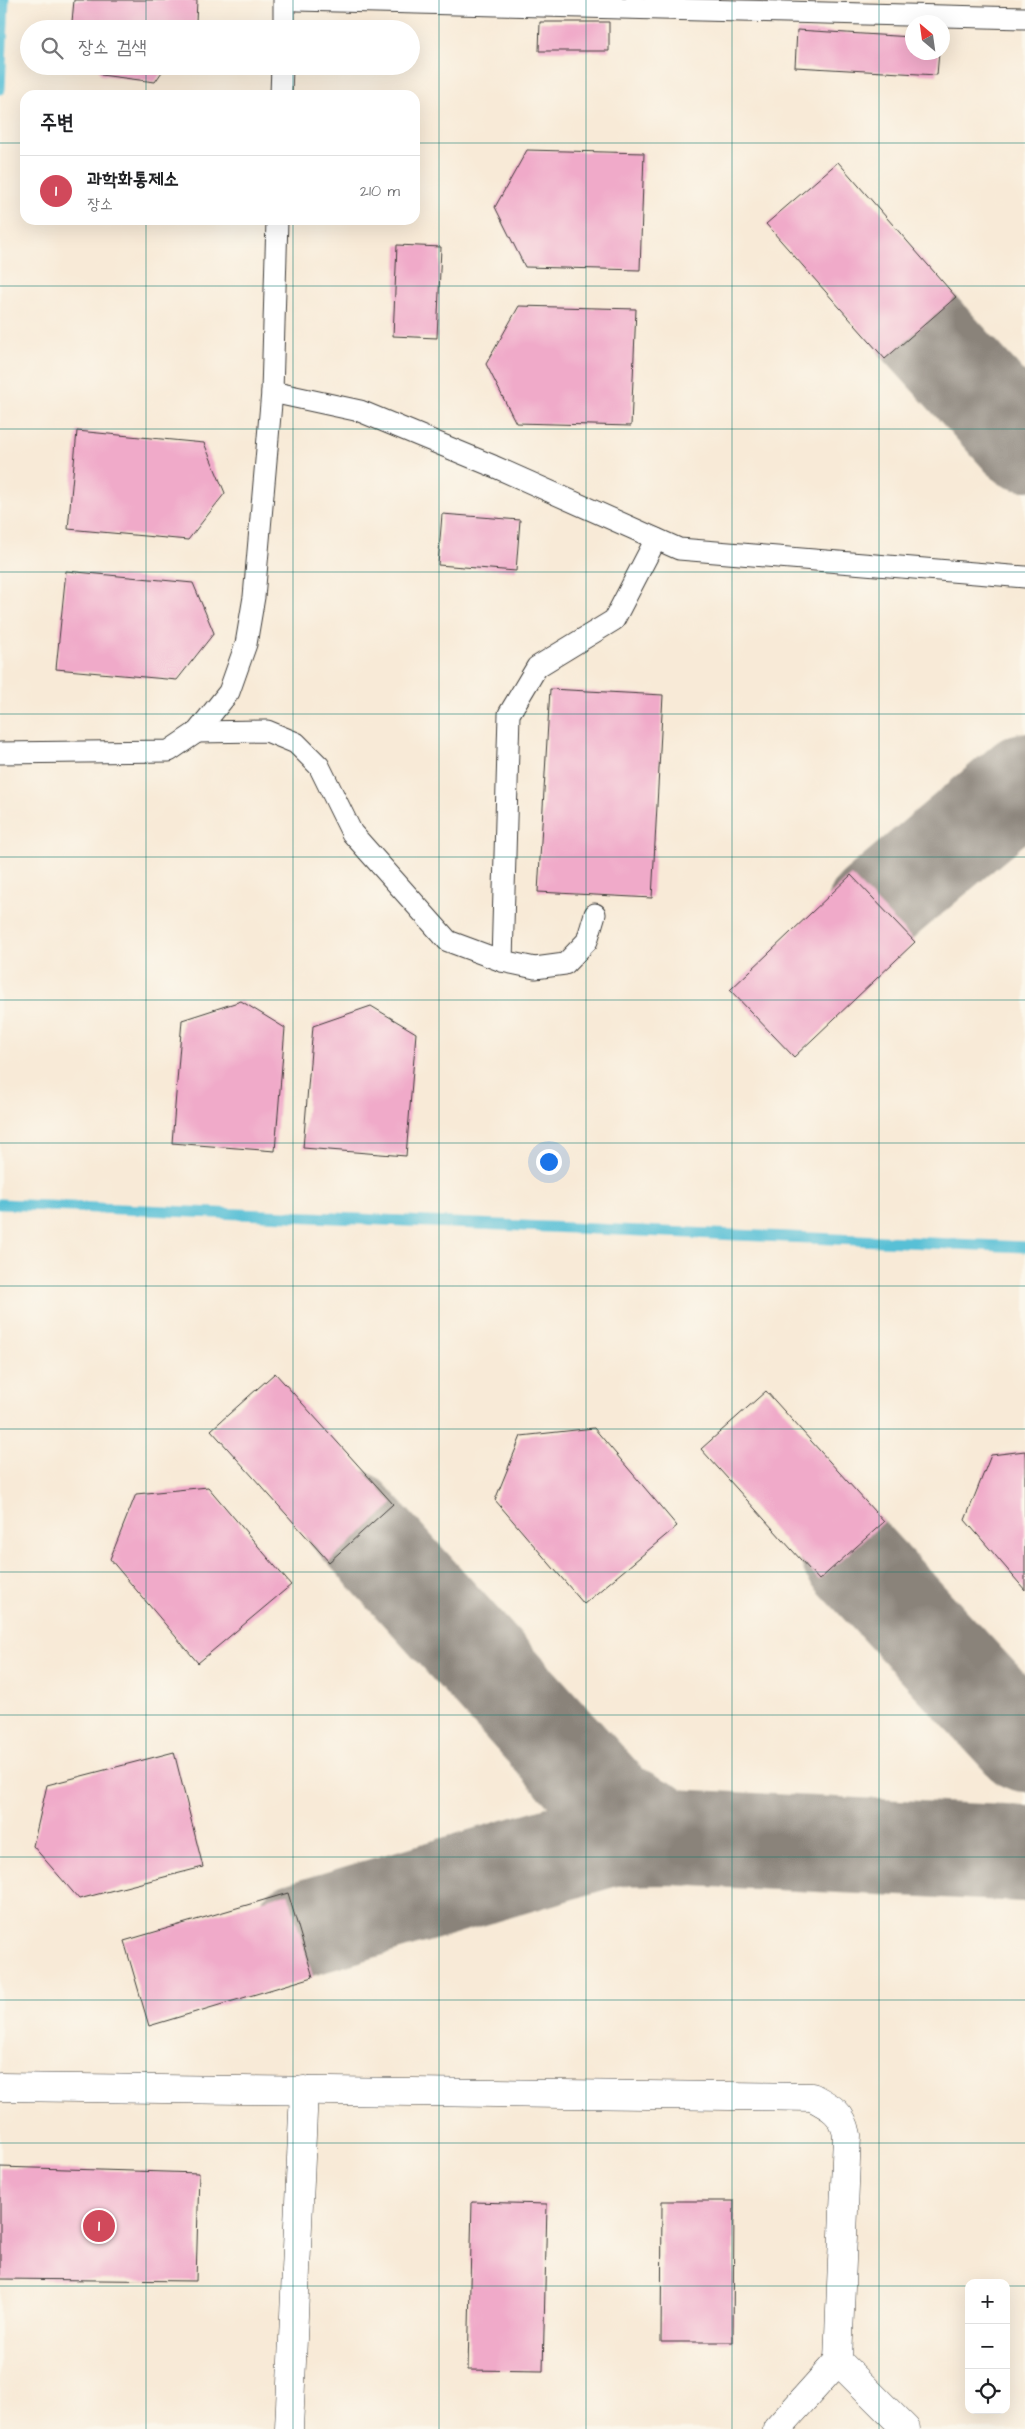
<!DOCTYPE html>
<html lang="ko">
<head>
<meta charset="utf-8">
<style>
	:root { --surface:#fff; --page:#f6f6f6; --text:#202124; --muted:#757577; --line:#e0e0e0; --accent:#d1495b }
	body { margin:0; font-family:"Architects Daughter","Poor Story",sans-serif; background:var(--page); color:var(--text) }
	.controls { position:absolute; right:15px; bottom:15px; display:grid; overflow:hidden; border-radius:10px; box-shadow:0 5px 20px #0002 }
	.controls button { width:45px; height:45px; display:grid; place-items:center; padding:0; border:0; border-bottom:1px solid var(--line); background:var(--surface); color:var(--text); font:25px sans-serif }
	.compass { position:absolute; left:905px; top:15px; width:45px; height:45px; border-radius:50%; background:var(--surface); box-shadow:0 5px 20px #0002; rotate:331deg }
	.you { position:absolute; left:548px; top:1161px; width:18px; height:18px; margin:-12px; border:4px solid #fff; border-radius:50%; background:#1a73e8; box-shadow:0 0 0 8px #1a73e833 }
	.badge { display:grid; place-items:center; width:32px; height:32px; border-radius:50%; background:var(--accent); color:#fff; font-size:16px; font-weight:700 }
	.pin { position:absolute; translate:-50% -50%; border:2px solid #fff; box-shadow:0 1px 5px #0006 }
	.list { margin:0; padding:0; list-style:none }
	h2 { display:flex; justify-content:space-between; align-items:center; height:65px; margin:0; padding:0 20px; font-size:21px }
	h2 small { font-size:16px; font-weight:400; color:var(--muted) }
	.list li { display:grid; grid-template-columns:32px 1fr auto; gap:15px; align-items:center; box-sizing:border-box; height:70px; padding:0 20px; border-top:1px solid var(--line) }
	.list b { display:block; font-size:19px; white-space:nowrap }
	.list p { margin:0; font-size:16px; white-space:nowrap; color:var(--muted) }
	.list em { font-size:16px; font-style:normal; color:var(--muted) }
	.icon { flex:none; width:28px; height:28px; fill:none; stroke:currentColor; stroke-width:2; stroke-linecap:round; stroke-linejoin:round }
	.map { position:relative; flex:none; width:1025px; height:2429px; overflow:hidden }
	.search { position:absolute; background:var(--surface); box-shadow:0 5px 20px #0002; left:20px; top:20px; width:400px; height:55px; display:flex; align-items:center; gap:12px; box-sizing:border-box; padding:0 18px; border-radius:28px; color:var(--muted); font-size:19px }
	.panel { position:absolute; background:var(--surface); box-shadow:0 5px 20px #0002; left:20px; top:90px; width:400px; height:135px; border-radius:15px }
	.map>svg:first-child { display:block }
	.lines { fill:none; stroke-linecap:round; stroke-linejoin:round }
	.stream { stroke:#59c0d6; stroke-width:11 }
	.taxiway { stroke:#8a837a; stroke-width:96 }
	.building { fill:#f0aac9 }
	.lane-casing { stroke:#3d3b38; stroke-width:23 }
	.street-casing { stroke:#3d3b38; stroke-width:29 }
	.lane { stroke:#fff; stroke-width:21 }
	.street { stroke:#fff; stroke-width:28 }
	.grid { fill:none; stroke:#0f766e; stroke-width:1; stroke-opacity:0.55 }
</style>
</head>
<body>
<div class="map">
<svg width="1025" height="2429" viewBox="0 0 1025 2429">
	<rect width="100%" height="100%" fill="#fbf7ec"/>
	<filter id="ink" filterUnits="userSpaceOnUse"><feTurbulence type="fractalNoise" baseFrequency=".02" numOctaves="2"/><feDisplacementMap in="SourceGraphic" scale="10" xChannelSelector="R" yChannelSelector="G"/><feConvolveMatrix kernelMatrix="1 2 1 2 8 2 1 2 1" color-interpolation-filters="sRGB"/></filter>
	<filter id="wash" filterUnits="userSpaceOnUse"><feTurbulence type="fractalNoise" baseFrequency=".0096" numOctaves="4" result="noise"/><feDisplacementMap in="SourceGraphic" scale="20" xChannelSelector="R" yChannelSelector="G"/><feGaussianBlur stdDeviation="1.12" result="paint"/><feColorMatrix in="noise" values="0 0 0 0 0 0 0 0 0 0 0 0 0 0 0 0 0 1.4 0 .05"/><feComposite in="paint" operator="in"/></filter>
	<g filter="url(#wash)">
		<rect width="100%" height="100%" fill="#f8ead7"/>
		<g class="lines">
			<g class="stream">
				<polyline points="0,89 4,0"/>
				<polyline points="0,1204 1025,1247"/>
			</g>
			<g class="taxiway">
				<polyline points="919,327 1025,443"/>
				<polyline points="875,908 1025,781"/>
				<polyline points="350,1517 613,1807 671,1837"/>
				<polyline points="848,1553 1025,1744"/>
				<polyline points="299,1930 611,1838 671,1837 1025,1854"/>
			</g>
		</g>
		<g id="blocks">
			<g class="building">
				<polygon points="74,0 197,0 196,22 191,29 76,29 72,22"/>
				<polygon points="540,22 609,22 609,51 539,51"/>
				<polygon points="797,30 912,37 912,52 939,52 937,75 795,67"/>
				<polygon points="97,66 166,66 155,82 101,75"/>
				<polygon points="527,150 644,153 640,270 525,267 495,207"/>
				<polygon points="838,162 956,297 885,359 766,224"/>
				<polygon points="397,245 441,247 437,338 393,336"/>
				<polygon points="519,306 636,309 631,426 516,423 486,364"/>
				<polygon points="77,431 204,443 225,493 188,540 68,529"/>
				<polygon points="442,514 520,520 516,571 438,565"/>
				<polygon points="66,571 193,583 214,633 177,680 56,669"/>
				<polygon points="550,689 663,695 652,898 538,892"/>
				<polygon points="851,875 915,942 794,1057 730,990"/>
				<polygon points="241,1001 285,1028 275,1151 172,1143 182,1020"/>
				<polygon points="371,1006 416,1033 406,1156 303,1148 313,1026"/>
				<polygon points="275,1373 393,1504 329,1562 211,1430"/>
				<polygon points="766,1391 884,1522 819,1580 701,1449"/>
				<polygon points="594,1428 677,1526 584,1604 495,1500 521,1436"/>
				<polygon points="1025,1451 1025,1590 965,1520 991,1455"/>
				<polygon points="208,1487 291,1585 198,1663 110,1559 136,1494"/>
				<polygon points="174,1752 203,1867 79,1899 33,1846 47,1785"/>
				<polygon points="288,1893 313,1977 149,2026 124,1941"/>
				<polygon points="0,2167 199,2173 196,2281 0,2279"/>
				<polygon points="662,2201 734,2201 733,2342 661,2342"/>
				<polygon points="472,2202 547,2204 543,2371 468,2370"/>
			</g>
		</g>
	</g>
	<g filter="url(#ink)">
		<use href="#blocks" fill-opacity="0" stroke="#3d3b38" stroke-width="1"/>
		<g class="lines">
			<g class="lane-casing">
				<g id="lane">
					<polyline points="297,0 1025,18"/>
					<polyline points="284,29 284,0"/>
					<polyline points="281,95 282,66"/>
					<polyline points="272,392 360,411 493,466 679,549 1025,577"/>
					<polyline points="197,732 267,731 296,743 319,766 352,833 448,941 502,961 535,968 565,964 587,941 595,914"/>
					<polyline points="0,753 169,751 197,732 229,692 246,644 254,597 272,392 277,220"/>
					<polyline points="502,961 509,714 537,667 614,620 656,539"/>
				</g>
			</g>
			<g class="street-casing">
				<g id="street">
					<path d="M0 2087 812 2097C831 2107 843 2113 847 2135L838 2361"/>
					<polyline points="289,2429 304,2090"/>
					<polyline points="777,2429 838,2361 906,2429"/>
				</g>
			</g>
			<use href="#lane" class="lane"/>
			<use href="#street" class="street"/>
		</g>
	</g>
	<path class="grid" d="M146 0V29M293 0V29M439 0V2429M586 0V2429M732 0V2429M879 0V2429M146 66V95M293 66V95M0 143H25M415 143H1025M146 220V2429M293 220V2429M0 286H1025M0 429H1025M0 572H1025M0 714H1025M0 857H1025M0 1000H1025M0 1143H1025M0 1286H1025M0 1429H1025M0 1572H1025M0 1715H1025M0 1857H1025M0 2000H1025M0 2143H1025M0 2286H969M1006 2286H1025"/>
</svg>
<div class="controls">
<button>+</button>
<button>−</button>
<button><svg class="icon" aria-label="locate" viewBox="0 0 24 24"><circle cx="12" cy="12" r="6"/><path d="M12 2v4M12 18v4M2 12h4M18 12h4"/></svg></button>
</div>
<svg class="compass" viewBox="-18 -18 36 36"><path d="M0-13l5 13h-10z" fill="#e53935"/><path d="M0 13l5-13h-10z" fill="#757577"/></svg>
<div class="you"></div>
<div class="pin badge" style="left:99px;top:2226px">1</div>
<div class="search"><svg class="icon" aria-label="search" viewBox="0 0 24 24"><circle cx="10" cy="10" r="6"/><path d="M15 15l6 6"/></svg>장소 검색</div>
<section class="panel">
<h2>주변<small></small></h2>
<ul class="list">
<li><span class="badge">1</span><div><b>과학화통제소</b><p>장소</p></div><em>210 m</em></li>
</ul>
</section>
</div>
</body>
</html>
